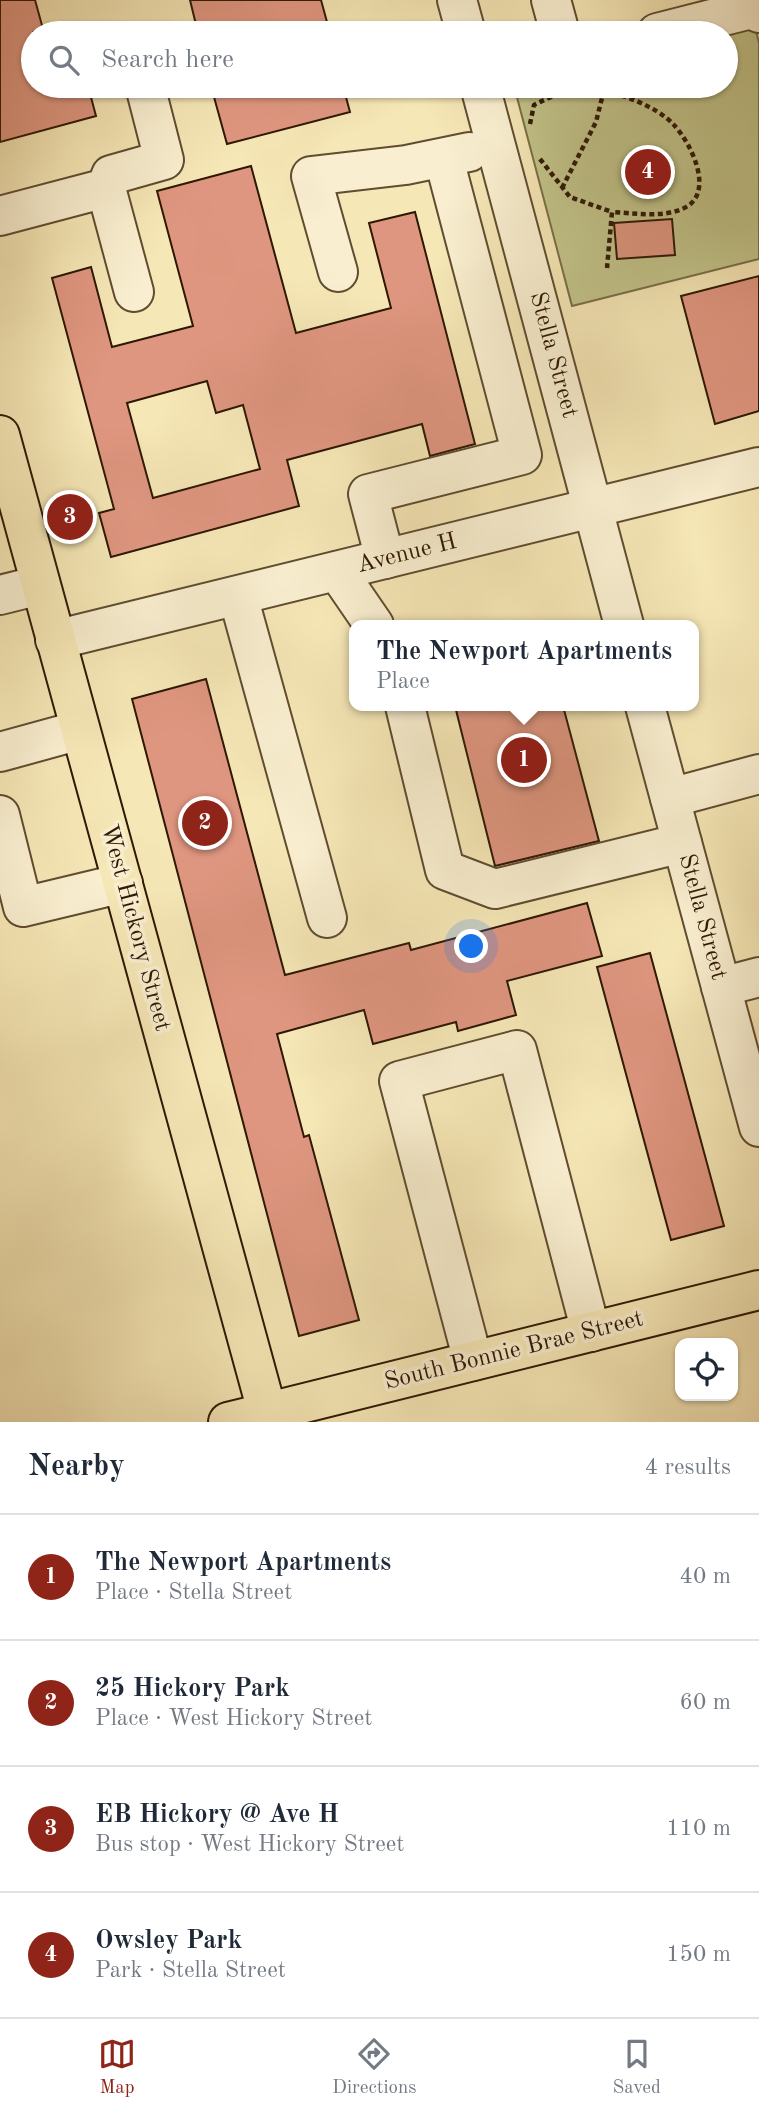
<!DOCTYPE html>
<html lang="en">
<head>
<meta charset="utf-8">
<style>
	:root { --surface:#fff; --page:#f2f2f3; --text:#1f2937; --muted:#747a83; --line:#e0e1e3; --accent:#8f2418 }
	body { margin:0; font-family:"Old Standard TT",serif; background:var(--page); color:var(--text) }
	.controls { position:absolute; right:21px; bottom:21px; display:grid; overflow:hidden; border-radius:14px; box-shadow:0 2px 5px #0004 }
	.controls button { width:63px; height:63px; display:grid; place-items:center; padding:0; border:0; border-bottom:2px solid var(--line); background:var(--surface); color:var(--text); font:35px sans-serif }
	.you { position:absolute; left:472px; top:947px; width:24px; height:24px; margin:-18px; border:5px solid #fff; border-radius:50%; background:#1a73e8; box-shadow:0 0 0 10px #1a73e833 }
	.badge { display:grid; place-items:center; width:46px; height:46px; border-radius:50%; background:var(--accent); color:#fff; font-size:23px; font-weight:700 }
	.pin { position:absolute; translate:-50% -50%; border:4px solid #fff; box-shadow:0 2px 7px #0006 }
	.popup { position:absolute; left:349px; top:620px; width:350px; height:91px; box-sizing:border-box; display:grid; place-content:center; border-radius:14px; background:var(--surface); filter:drop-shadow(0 2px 5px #0005); font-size:23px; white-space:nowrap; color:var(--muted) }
	.popup b { font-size:26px; color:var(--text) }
	.popup::after { content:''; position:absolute; left:50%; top:100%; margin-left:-14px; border:14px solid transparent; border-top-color:var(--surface) }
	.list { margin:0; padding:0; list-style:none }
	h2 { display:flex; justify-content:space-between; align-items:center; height:91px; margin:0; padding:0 28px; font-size:30px }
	h2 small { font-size:23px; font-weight:400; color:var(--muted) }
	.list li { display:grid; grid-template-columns:46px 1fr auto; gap:21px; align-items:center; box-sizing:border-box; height:126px; padding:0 28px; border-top:2px solid var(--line) }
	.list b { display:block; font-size:26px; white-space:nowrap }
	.list p { margin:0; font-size:23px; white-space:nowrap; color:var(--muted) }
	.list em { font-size:23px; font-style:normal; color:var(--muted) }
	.icon { flex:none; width:38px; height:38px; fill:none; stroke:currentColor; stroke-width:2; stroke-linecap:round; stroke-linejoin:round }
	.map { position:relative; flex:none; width:759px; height:1422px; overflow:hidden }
	.search { position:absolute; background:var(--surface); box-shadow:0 2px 5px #0004; left:21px; right:21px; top:21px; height:77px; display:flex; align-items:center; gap:18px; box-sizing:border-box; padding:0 24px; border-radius:38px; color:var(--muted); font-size:26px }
	.sheet { height:595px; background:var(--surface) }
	nav { display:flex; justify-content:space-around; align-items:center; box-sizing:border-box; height:98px; border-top:2px solid var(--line); background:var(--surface); font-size:19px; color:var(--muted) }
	nav a { display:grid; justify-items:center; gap:4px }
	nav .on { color:var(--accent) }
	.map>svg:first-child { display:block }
	.green { fill:#c2c48a; stroke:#786e47; stroke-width:2 }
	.building { fill:#df9680; stroke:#2e1804; stroke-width:2; fill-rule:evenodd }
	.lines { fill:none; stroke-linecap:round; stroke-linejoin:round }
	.minor-casing { stroke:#604c30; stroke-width:42 }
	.major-casing { stroke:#2e1804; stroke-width:42 }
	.path { stroke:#2e1804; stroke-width:4.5; stroke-dasharray:5 3.5; stroke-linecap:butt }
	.minor { stroke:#f9efd0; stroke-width:38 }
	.major { stroke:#f6e7b6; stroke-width:38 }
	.labels { text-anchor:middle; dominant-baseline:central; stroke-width:7; stroke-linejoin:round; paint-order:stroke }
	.street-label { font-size:24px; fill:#2e1804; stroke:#f9efd0 }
</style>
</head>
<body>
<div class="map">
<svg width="759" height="1422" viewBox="0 0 759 1422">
	<rect width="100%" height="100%" fill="#f6e7b6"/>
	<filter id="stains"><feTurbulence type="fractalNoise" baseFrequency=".00286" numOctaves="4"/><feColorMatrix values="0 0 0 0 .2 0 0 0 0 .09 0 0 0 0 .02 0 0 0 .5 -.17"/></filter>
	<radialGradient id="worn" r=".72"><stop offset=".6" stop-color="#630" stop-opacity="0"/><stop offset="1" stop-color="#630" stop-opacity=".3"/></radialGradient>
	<polygon class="green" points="753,19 759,43 759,259 572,306 514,86 726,86 726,33"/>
	<g class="building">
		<polygon points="0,0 35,0 43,29 33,32 33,86 88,86 96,116 0,142"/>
		<polygon points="190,0 321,0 330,33 198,33"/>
		<polygon points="255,86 343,86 350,112 227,144 214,97"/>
		<path d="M251 166 296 333 391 308 369 223 415 212 475 444 430 456 422 424 287 460 299 506 111 557 99 513 114 509 52 278 91 267 112 347 193 326 157 191ZM207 381 216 413 243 405 260 469 153 498 127 403Z"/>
		<polygon points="672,219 675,255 617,259 614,223"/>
		<polygon points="759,276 759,411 715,424 681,296"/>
		<polygon points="206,679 285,975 409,943 411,950 587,903 602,956 507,981 516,1015 458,1031 456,1022 373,1044 364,1010 277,1034 304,1137 309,1135 359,1320 299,1336 132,699"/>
		<polygon points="455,706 563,706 599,841 495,866"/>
		<polygon points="650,953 724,1226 671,1240 597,967"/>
	</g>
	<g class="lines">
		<g class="minor-casing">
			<g id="minor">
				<polyline points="457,0 466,33"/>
				<polyline points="551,0 560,33"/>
				<polyline points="657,33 751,9 759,13"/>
				<polyline points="480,86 624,625"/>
				<polyline points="106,188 134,292"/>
				<polyline points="0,216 106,188 111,175 164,160 145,86"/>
				<polyline points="338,272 311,176 406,165 469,152"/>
				<polyline points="385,559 368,494 522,455 444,159"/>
				<polyline points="337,571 374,625"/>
				<polyline points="0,595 40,585"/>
				<polyline points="238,596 327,918"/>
				<polyline points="55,640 759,467"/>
				<polyline points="405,706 445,870 495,889 682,843"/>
				<polyline points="645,706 759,1127"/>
				<polyline points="0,752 80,730"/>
				<polyline points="670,798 759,774"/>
				<polyline points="0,815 23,907 123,883"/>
				<polyline points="721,987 759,977"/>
				<polyline points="473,1361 399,1081 517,1050 591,1332"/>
			</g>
		</g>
		<g class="major-casing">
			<g id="major">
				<polyline points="0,435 270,1422"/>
				<polyline points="228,1422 759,1290"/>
			</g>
		</g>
		<g class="path">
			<path d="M530 124 534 105C552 96 570 88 591 89 616 91 657 106 674 125 691 143 717 195 682 209 660 218 634 213 612 212"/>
			<polyline points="540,159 570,197 612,212 607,268"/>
			<polyline points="562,188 596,122 605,86"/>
		</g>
		<use href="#minor" class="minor"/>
		<use href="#major" class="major"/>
	</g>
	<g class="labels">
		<g class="street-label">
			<text transform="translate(553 355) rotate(75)">Stella Street</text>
			<text transform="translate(407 554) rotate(-14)">Avenue H</text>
			<text transform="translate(702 917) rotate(75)">Stella Street</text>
			<text transform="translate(135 928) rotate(75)">West Hickory Street</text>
			<text transform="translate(514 1351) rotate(-14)">South Bonnie Brae Street</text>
		</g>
	</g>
	<rect width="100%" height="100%" filter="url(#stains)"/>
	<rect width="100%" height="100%" fill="url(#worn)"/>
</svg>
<div class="controls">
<button><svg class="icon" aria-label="locate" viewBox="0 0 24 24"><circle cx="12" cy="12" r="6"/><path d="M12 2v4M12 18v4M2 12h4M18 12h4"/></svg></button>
</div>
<div class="you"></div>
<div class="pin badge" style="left:524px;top:760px">1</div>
<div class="popup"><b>The Newport Apartments</b>Place</div>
<div class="pin badge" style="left:205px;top:823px">2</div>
<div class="pin badge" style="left:70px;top:517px">3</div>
<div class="pin badge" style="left:648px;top:172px">4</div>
<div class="search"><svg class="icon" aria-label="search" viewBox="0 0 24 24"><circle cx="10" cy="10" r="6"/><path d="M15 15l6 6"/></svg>Search here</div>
</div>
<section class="sheet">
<h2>Nearby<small>4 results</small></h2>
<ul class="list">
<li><span class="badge">1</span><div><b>The Newport Apartments</b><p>Place · Stella Street</p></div><em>40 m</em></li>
<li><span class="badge">2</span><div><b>25 Hickory Park</b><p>Place · West Hickory Street</p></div><em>60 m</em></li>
<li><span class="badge">3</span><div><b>EB Hickory @ Ave H</b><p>Bus stop · West Hickory Street</p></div><em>110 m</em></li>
<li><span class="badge">4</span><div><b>Owsley Park</b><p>Park · Stella Street</p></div><em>150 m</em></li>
</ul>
</section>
<nav>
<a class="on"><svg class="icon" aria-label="map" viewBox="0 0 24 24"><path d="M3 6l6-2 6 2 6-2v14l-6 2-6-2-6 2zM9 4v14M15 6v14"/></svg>Map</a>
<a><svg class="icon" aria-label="directions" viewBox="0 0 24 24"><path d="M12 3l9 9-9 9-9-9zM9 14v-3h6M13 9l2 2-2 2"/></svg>Directions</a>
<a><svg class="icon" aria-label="saved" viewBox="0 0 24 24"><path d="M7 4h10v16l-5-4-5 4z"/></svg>Saved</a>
</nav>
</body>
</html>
